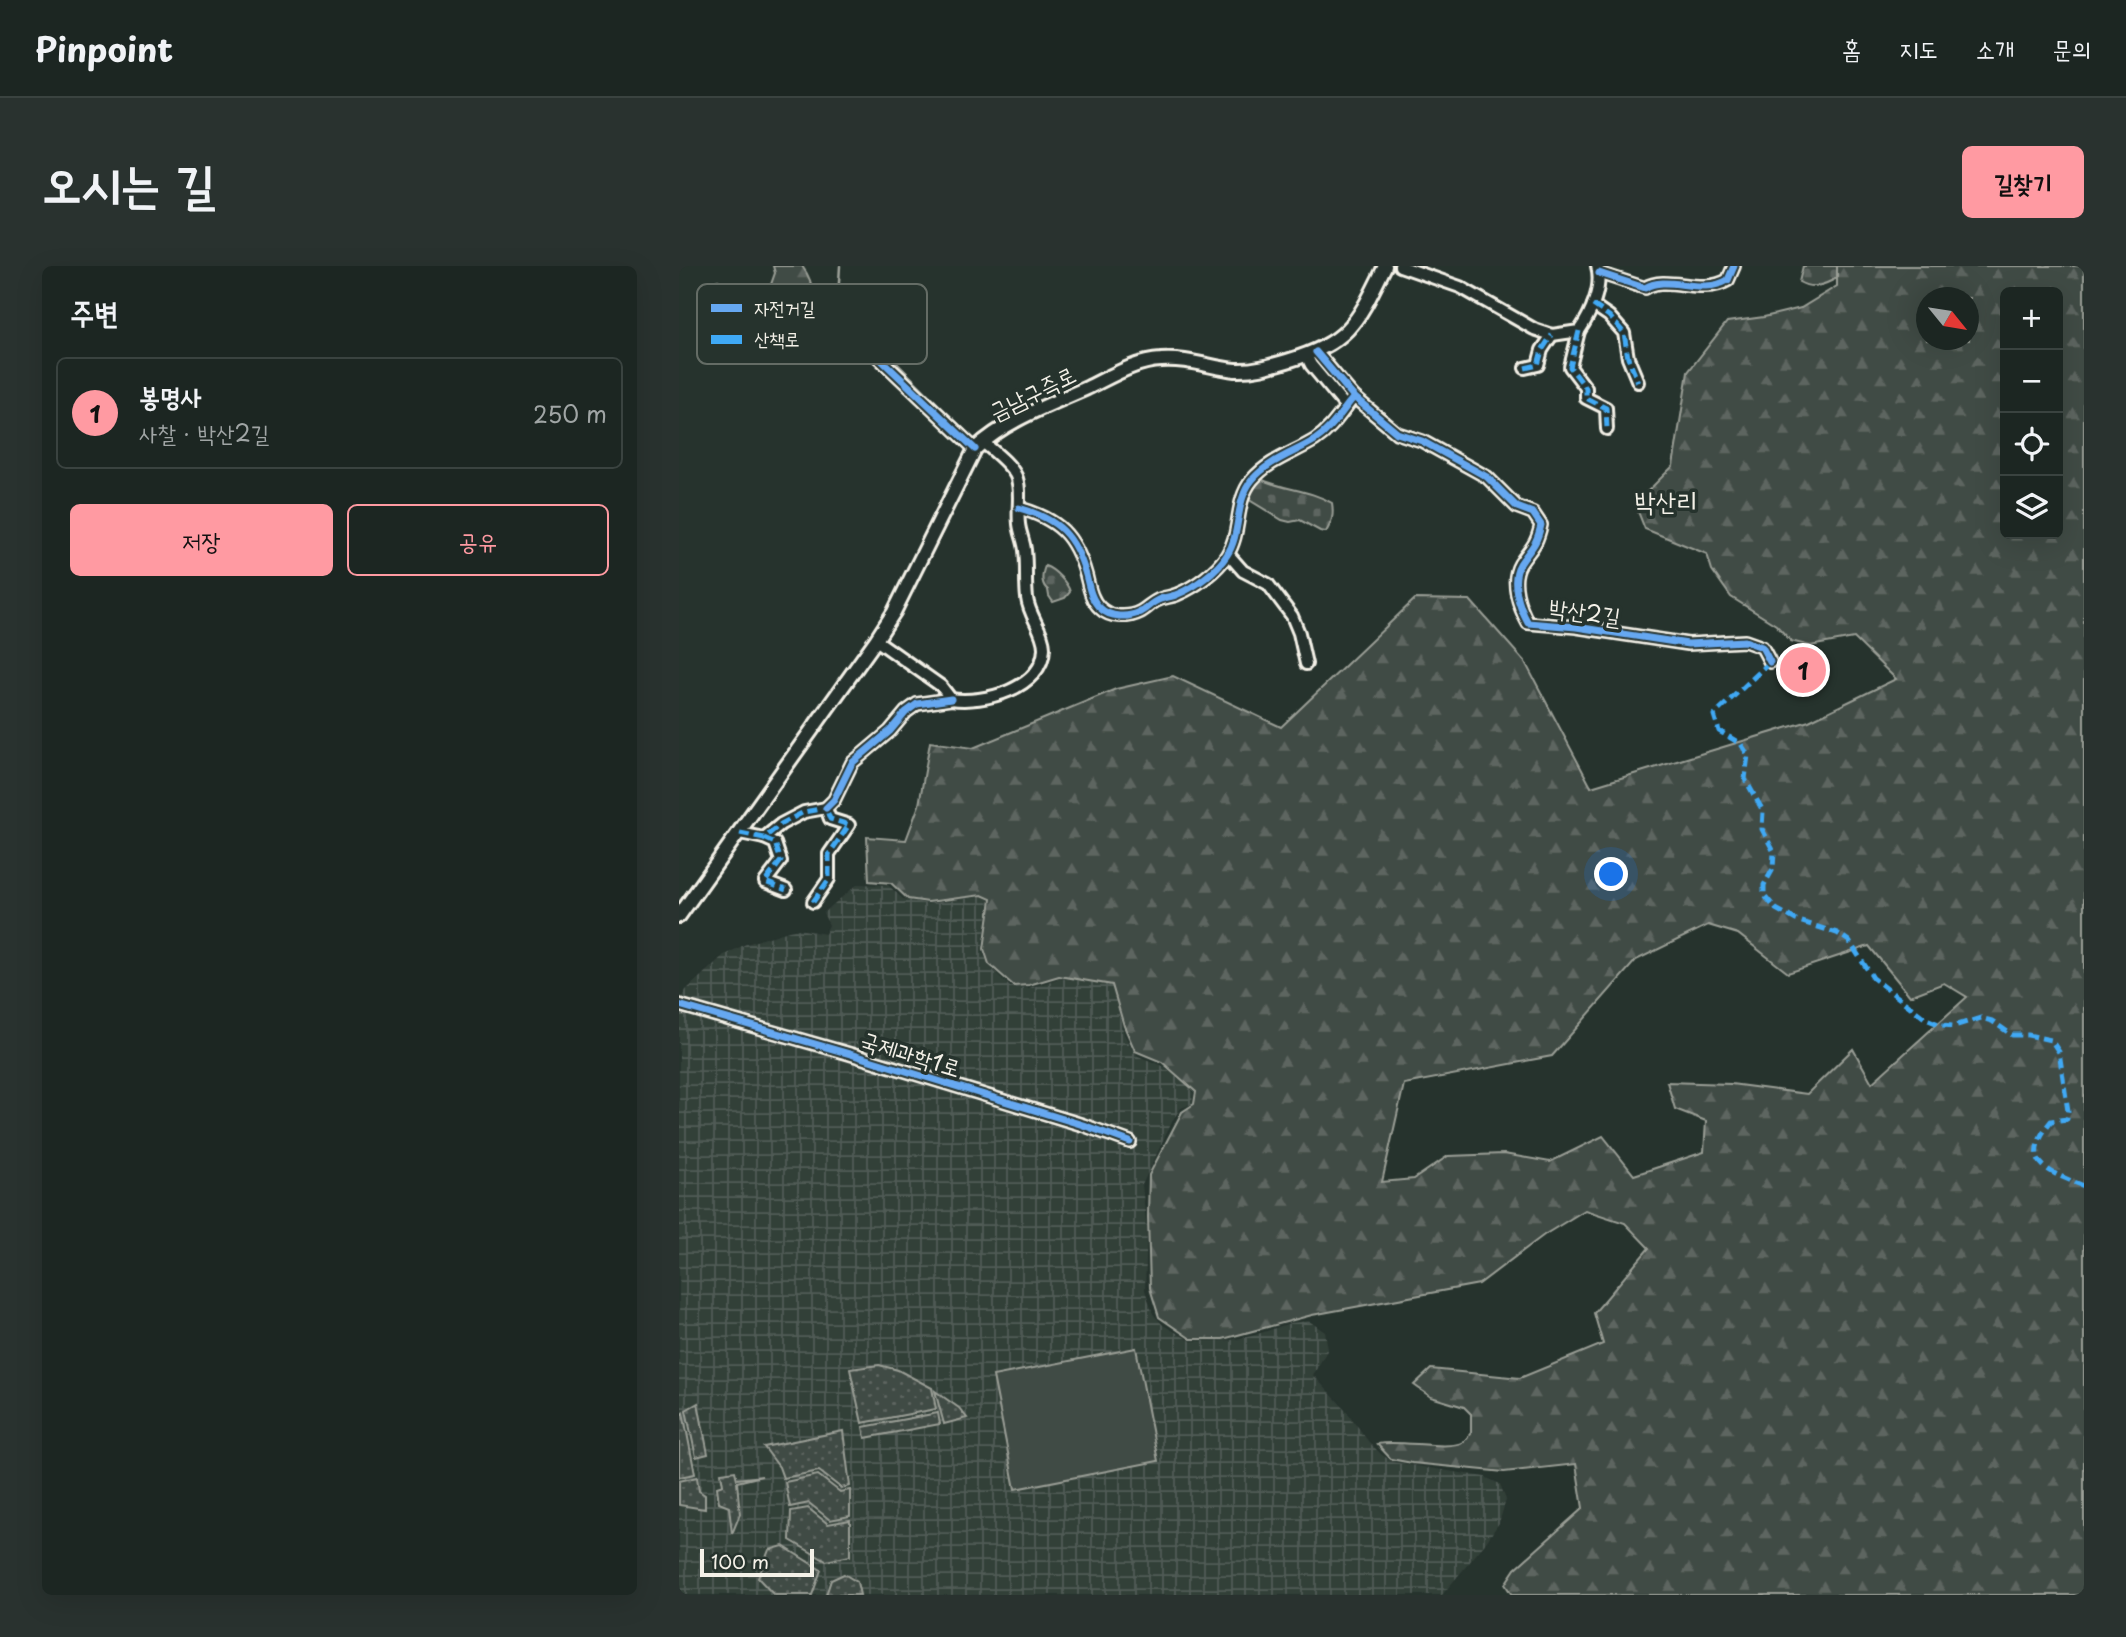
<!DOCTYPE html>
<html lang="ko">
<head>
<meta charset="utf-8">
<style>
	:root { --surface:#1c2622; --page:#29322f; --text:#f1f3f6; --muted:#a0a5a5; --line:#3a4340; --accent:#ff9aa2 }
	body { margin:0; font-family:"Playpen Sans","Poor Story",sans-serif; background:var(--page); color:var(--text) }
	.controls { position:absolute; right:21px; top:21px; display:grid; overflow:hidden; border-radius:10px; box-shadow:0 7px 28px #0002 }
	.controls button { width:63px; height:63px; display:grid; place-items:center; padding:0; border:0; border-bottom:2px solid var(--line); background:var(--surface); color:var(--text); font:35px sans-serif }
	.compass { position:absolute; left:1237px; top:21px; width:63px; height:63px; border-radius:50%; background:var(--surface); box-shadow:0 7px 28px #0002; rotate:120deg }
	.scale { position:absolute; left:21px; bottom:18px; width:114px; box-sizing:border-box; padding-left:7px; border:4px solid #f4f1e8; border-top:0; font-size:19px; line-height:24px; white-space:nowrap; color:#f4f1e8; -webkit-text-stroke:5px #26332d; paint-order:stroke }
	.you { position:absolute; left:933px; top:609px; width:24px; height:24px; margin:-18px; border:5px solid #fff; border-radius:50%; background:#1a73e8; box-shadow:0 0 0 10px #1a73e833 }
	.badge { display:grid; place-items:center; width:46px; height:46px; border-radius:50%; background:var(--accent); color:#111; font-size:23px; font-weight:700 }
	.pin { position:absolute; translate:-50% -50%; border:4px solid #fff; box-shadow:0 2px 7px #0006 }
	.list { margin:0; padding:0; list-style:none }
	h2 { display:flex; justify-content:space-between; align-items:center; height:91px; margin:0; padding:0 28px; font-size:30px }
	h2 small { font-size:23px; font-weight:400; color:var(--muted) }
	.list li { display:grid; grid-template-columns:46px 1fr auto; gap:21px; align-items:center; box-sizing:border-box; height:112px; margin:0 14px 14px; padding:0 14px; border:2px solid var(--line); border-radius:10px }
	.list b { display:block; font-size:26px; white-space:nowrap }
	.list p { margin:0; font-size:23px; white-space:nowrap; color:var(--muted) }
	.list em { font-size:23px; font-style:normal; color:var(--muted) }
	.actions { display:flex; gap:14px; padding:21px 28px }
	.actions a { flex:1; padding:16px 0; border:2px solid var(--accent); border-radius:10px; text-align:center; font-size:24px; color:var(--accent) }
	.actions .main { background:var(--accent); color:#111 }
	.icon { flex:none; width:38px; height:38px; fill:none; stroke:currentColor; stroke-width:2; stroke-linecap:round; stroke-linejoin:round }
	.map { position:relative; flex:none; width:1405px; height:1329px; overflow:hidden; border-radius:10px }
	header { display:flex; align-items:center; gap:42px; box-sizing:border-box; height:98px; padding:0 35px; background:var(--surface); border-bottom:2px solid var(--line) }
	header strong { font-size:33px }
	nav { display:flex; gap:38px; margin-inline-start:auto; font-size:24px }
	.intro { display:flex; align-items:center; justify-content:space-between; box-sizing:border-box; height:168px; padding:0 42px }
	h1 { margin:0; font-size:49px }
	.button { padding:18px 32px; border-radius:10px; background:var(--accent); color:#111; font-size:24px; font-weight:700 }
	main { display:flex; gap:42px; padding:0 42px }
	aside { flex:1; background:var(--surface); border-radius:10px; box-shadow:0 7px 28px #0002 }
	.map>svg:first-child { display:block }
	.industrial { fill:url(#industrial-grid) }
	.grass { fill:url(#grass-dots); stroke:#9a9e96; stroke-width:2 }
	.forest { fill:url(#forest-firs); stroke:#9a9e96; stroke-width:2; fill-rule:evenodd }
	.cemetery { fill:url(#cemetery-stones); stroke:#9a9e96; stroke-width:2 }
	.park { fill:#414b45; stroke:#9a9e96; stroke-width:2 }
	.lines { fill:none; stroke-linecap:round; stroke-linejoin:round }
	.stream { stroke:#9fa39b; stroke-width:2.5 }
	.minor-casing { stroke:#f4f1e8; stroke-width:16 }
	.major-casing { stroke:#f4f1e8; stroke-width:18 }
	.minor { stroke:#26332d; stroke-width:10 }
	.major { stroke:#26332d; stroke-width:12 }
	.quiet { stroke:#3fa9f5; stroke-width:5; stroke-dasharray:10 5; stroke-linecap:butt }
	.cycleway-casing { stroke:#26332d; stroke-width:11 }
	.cycleway { stroke:#66a8f1; stroke-width:7 }
	.labels { text-anchor:middle; dominant-baseline:central; stroke-width:7; stroke-linejoin:round; paint-order:stroke }
	.street-label { font-size:23px; fill:#f4f1e8; stroke:#26332d }
	.quarter-label { font-size:26px; fill:#f4f1e8; stroke:#26332d }
	.key { fill:#26332d; stroke:#646c65; stroke-width:2 }
	.key-label { font-size:19px; fill:#f4f1e8 }
</style>
</head>
<body>
<header>
<strong>Pinpoint</strong>
<nav><a>홈</a><a>지도</a><a>소개</a><a>문의</a></nav>
</header>
<div class="intro"><h1>오시는 길</h1><a class="button">길찾기</a></div>
<main>
<aside>
<h2>주변<small></small></h2>
<ul class="list">
<li><span class="badge">1</span><div><b>봉명사</b><p>사찰 · 박산2길</p></div><em>250 m</em></li>
</ul>
<div class="actions"><a class="main">저장</a><a>공유</a></div>
</aside>
<div class="map">
<svg width="1405" height="1329" viewBox="0 0 1405 1329">
	<defs>
		<pattern id="industrial-grid" width="8" height="8" patternUnits="userSpaceOnUse" patternTransform="scale(1.75)"><rect width="8" height="8" fill="#333f39"/><path d="M0 4h8M4 0v8" fill="none" stroke="#515b56"/></pattern>
		<pattern id="grass-dots" width="8" height="8" patternUnits="userSpaceOnUse" patternTransform="scale(1.75)"><rect width="8" height="8" fill="#414b45"/><path d="M2 2h.1M6 6h.1" fill="none" stroke="#5d6560" stroke-width="1.8" stroke-linecap="round"/></pattern>
		<pattern id="forest-firs" width="22" height="20" patternUnits="userSpaceOnUse" patternTransform="scale(1.75)"><rect width="22" height="20" fill="#414b45"/><path d="M5 1l3.5 6h-7zM16 11l3.5 6h-7z" fill="#5d6560"/></pattern>
		<pattern id="cemetery-stones" width="16" height="16" patternUnits="userSpaceOnUse" patternTransform="scale(1.75)"><rect width="16" height="16" fill="#414b45"/><path d="M2 7V4a2 2 0 0 1 4 0v3zM10 15v-3a2 2 0 0 1 4 0v3z" fill="#5d6560"/></pattern>
	</defs>
	<rect width="100%" height="100%" fill="#26332d"/>
	<filter id="ink" filterUnits="userSpaceOnUse"><feTurbulence type="fractalNoise" baseFrequency=".0143" numOctaves="2"/><feDisplacementMap in="SourceGraphic" scale="14" xChannelSelector="R" yChannelSelector="G"/><feConvolveMatrix kernelMatrix="1 2 1 2 8 2 1 2 1" color-interpolation-filters="sRGB"/></filter>
	<g filter="url(#ink)">
		<polygon class="industrial" points="179,618 209,619 224,633 249,638 303,630 310,634 303,686 313,703 331,721 350,722 381,712 433,719 445,768 452,781 459,790 484,800 505,815 514,827 513,838 502,842 495,852 463,919 468,964 466,1024 474,1048 484,1059 512,1075 552,1074 573,1070 611,1057 630,1055 646,1066 649,1083 634,1109 666,1143 689,1175 703,1189 714,1196 806,1211 821,1218 827,1234 820,1257 805,1279 763,1329 0,1329 0,738 7,724 45,689 67,678 110,665 120,663 146,668 150,659 144,647"/>
		<g class="grass">
			<polygon points="200,1099 219,1104 253,1122 257,1143 183,1157 171,1103"/>
			<polygon points="256,1125 280,1142 288,1152 265,1158"/>
			<polygon points="19,1137 29,1188 17,1191 7,1144"/>
			<polygon points="4,1146 16,1208 0,1211 0,1152"/>
			<polygon points="259,1147 261,1158 186,1172 184,1161"/>
			<polygon points="164,1165 171,1220 162,1222 140,1205 104,1212 100,1201 85,1181"/>
			<polygon points="56,1205 58,1213 83,1210 58,1216 61,1248 53,1268 50,1241 40,1237 38,1221 44,1219 42,1207"/>
			<polygon points="139,1209 161,1226 171,1224 171,1250 151,1254 130,1237 111,1241 106,1216"/>
			<polygon points="18,1211 20,1225 26,1229 26,1243 0,1239 0,1215"/>
			<polygon points="129,1242 149,1258 171,1254 171,1290 147,1295 111,1274 112,1245"/>
			<polygon points="104,1280 142,1304 133,1329 95,1329 79,1312 90,1284"/>
			<polygon points="165,1308 178,1316 181,1329 147,1329 152,1314"/>
		</g>
		<g class="forest">
			<path d="M94 0H123C141 24 136 54 107 66 98 69 88 68 78 68L75 62 36 33 27 19 39 14 54 25 61 36 90 24 96 7Z"/>
			<path d="M1158 0H1405V1329H833L826 1318 836 1303 904 1242 897 1198 825 1206 733 1197 712 1193 698 1178C721 1173 768 1185 784 1176 787 1174 789 1170 792 1167V1148L785 1141 752 1131 735 1119 752 1103 841 1112 924 1078 915 1047 970 982 946 957 906 944 865 969 800 1018 633 1049 544 1073H512L480 1051 471 1022 469 951 470 909 503 846 515 838 517 826 483 796 456 785 445 760 433 719 380 710 350 719 335 720 310 698 305 683 312 633 303 629 249 636 229 633 212 617 190 615 188 571 227 574 240 539 251 476 294 482 437 423 494 410 602 461 736 333 791 334 846 396 912 521 1130 455 1217 413 1175 372 1131 380 1112 375 1097 359 1052 331 1033 304 1028 288 966 263 956 238 994 200 1009 106 1048 56 1085 51 1122 42 1158 20ZM1326 26H1379V268H1326ZM1248 32H1290V74H1248ZM1029 659 1059 668 1109 707 1190 680 1231 730 1265 717 1288 731 1193 817 1174 783 1128 828 1052 818 988 816 996 843 1027 855 1025 886 955 909 924 870 871 896 825 888 769 890 735 913 703 916 725 818 873 790 957 694Z"/>
		</g>
		<g class="cemetery">
			<path d="M1124 0H1158V12C1145 19 1134 24 1120 16Z"/>
			<path d="M584 214C606 224 632 224 653 237 655 249 653 256 647 266L641 265 621 254 611 256 603 254 572 235 569 231 577 216Z"/>
			<path d="M366 300C375 303 389 317 391 326L386 332 374 336 370 330 369 324C361 318 363 308 366 300Z"/>
		</g>
		<polygon class="park" points="457,1082 479,1195 336,1223 314,1110"/>
		<g class="lines">
			<polyline class="stream" points="161,0 159,32 162,42 292,171"/>
			<g class="minor-casing">
				<g id="minor">
					<path d="M721 0 781 21 855 63 873 69 900 65C912 48 924 21 918 0"/>
					<path d="M920 7 966 22C988 8 1022 30 1049 14L1055 0"/>
					<polyline points="914,39 930,50 945,67 949,92 959,116"/>
					<polyline points="157,51 296,183"/>
					<polyline points="900,65 891,101 907,122 907,132 927,142 928,163"/>
					<path d="M637 86 675 131 718 167 743 175 808 211 838 241 854 247 862 259C857 281 852 281 841 298 831 315 840 341 849 357L897 361 1009 378 1066 375 1083 381 1091 396"/>
					<polyline points="627,89 632,99 667,141"/>
					<polyline points="846,102 859,99 863,84 873,69"/>
					<path d="M340 242C379 253 396 269 407 309 410 321 412 334 421 342 431 352 449 352 461 346 467 343 472 337 479 334 485 331 493 331 499 328 516 321 538 305 548 289 563 266 555 236 573 214 590 194 615 187 636 174 653 163 662 146 675 131"/>
					<polyline points="549,288 564,305 589,318 613,350 620,367 627,398"/>
					<path d="M197 374 262 420 272 433C304 438 364 423 365 382 365 365 350 350 348 332 346 316 348 300 346 284 345 275 341 267 340 258 338 243 343 224 337 210 331 197 314 185 304 176"/>
					<polyline points="147,542 155,534 173,497 211,465 227,446 238,438 272,433"/>
					<polyline points="61,567 85,572 102,558 125,546 147,542"/>
					<polyline points="85,572 96,577 102,595 86,616 107,624"/>
					<polyline points="134,636 150,613 150,588 170,559 151,553 147,542"/>
					<polyline points="0,739 171,788 404,859 451,876"/>
				</g>
			</g>
			<g class="major-casing">
				<path id="major" d="M0 650 197 374 215 346 296 183C327 154 370 139 408 122 431 111 456 95 482 94 507 92 531 101 556 104 574 105 591 100 608 95 671 76 678 57 706 0"/>
			</g>
			<use href="#minor" class="minor"/>
			<use href="#major" class="major"/>
			<g class="quiet">
				<polyline points="914,39 930,50 945,67 949,92 959,116"/>
				<polyline points="900,65 891,101 907,122 907,132 927,142 928,163"/>
				<polyline points="846,102 859,99 863,84 873,69"/>
				<path d="M1091 396 1035 449 1040 465 1062 478 1069 489 1066 513 1084 545 1083 563 1095 586 1094 603 1085 619V629L1097 643 1117 654 1158 667 1170 675 1194 712 1247 753 1262 759 1275 760 1302 752 1313 755 1333 769H1349L1372 774 1380 786 1389 845 1388 853 1372 855C1339 897 1368 905 1405 920"/>
				<polyline points="61,567 85,572 102,558 125,546 147,542"/>
				<polyline points="85,572 96,577 102,595 86,616 107,624"/>
				<polyline points="134,636 150,613 150,588 170,559 151,553 147,542"/>
			</g>
			<g class="cycleway-casing">
				<g id="cycleway">
					<path d="M920 7 966 22C988 8 1022 30 1049 14L1055 0"/>
					<polyline points="157,51 296,183"/>
					<path d="M637 86 675 131 718 167 743 175 808 211 838 241 854 247 862 259C857 281 852 281 841 298 831 315 840 341 849 357L897 361 1009 378 1066 375 1083 381 1091 396"/>
					<path d="M340 242C379 253 396 269 407 309 410 321 412 334 421 342 431 352 449 352 461 346 467 343 472 337 479 334 485 331 493 331 499 328 516 321 538 305 548 289 563 266 555 236 573 214 590 194 615 187 636 174 653 163 662 146 675 131"/>
					<polyline points="147,542 155,534 173,497 211,465 227,446 238,438 272,433"/>
					<polyline points="0,739 171,788 404,859 451,876"/>
				</g>
			</g>
			<use href="#cycleway" class="cycleway"/>
		</g>
	</g>
	<g class="labels">
		<g class="street-label">
			<text transform="translate(353 126) rotate(-26)">금남구즉로</text>
			<text transform="translate(906 345) rotate(8)">박산2길</text>
			<text transform="translate(232 787) rotate(17)">국제과학1로</text>
		</g>
		<g class="quarter-label">
			<text x="987" y="234">박산리</text>
		</g>
	</g>
	<rect x="18" y="18" width="230" height="80" rx="10" class="key"/>
	<rect x="32" y="38" width="31" height="8" fill="#66a8f1"/>
	<rect x="32" y="69" width="31" height="9" fill="#3fa9f5"/>
	<g class="key-label">
		<text x="75" y="49">자전거길</text>
		<text x="75" y="80">산책로</text>
	</g>
</svg>
<div class="controls">
<button>+</button>
<button>−</button>
<button><svg class="icon" aria-label="locate" viewBox="0 0 24 24"><circle cx="12" cy="12" r="6"/><path d="M12 2v4M12 18v4M2 12h4M18 12h4"/></svg></button>
<button><svg class="icon" aria-label="layers" viewBox="0 0 24 24"><path d="M12 4l9 5-9 5-9-5zM3 14l9 5 9-5"/></svg></button>
</div>
<svg class="compass" viewBox="-18 -18 36 36"><path d="M0-13l5 13h-10z" fill="#e53935"/><path d="M0 13l5-13h-10z" fill="#a0a5a5"/></svg>
<div class="scale">100 m</div>
<div class="you"></div>
<div class="pin badge" style="left:1124px;top:404px">1</div>
</div>
</main>
</body>
</html>
